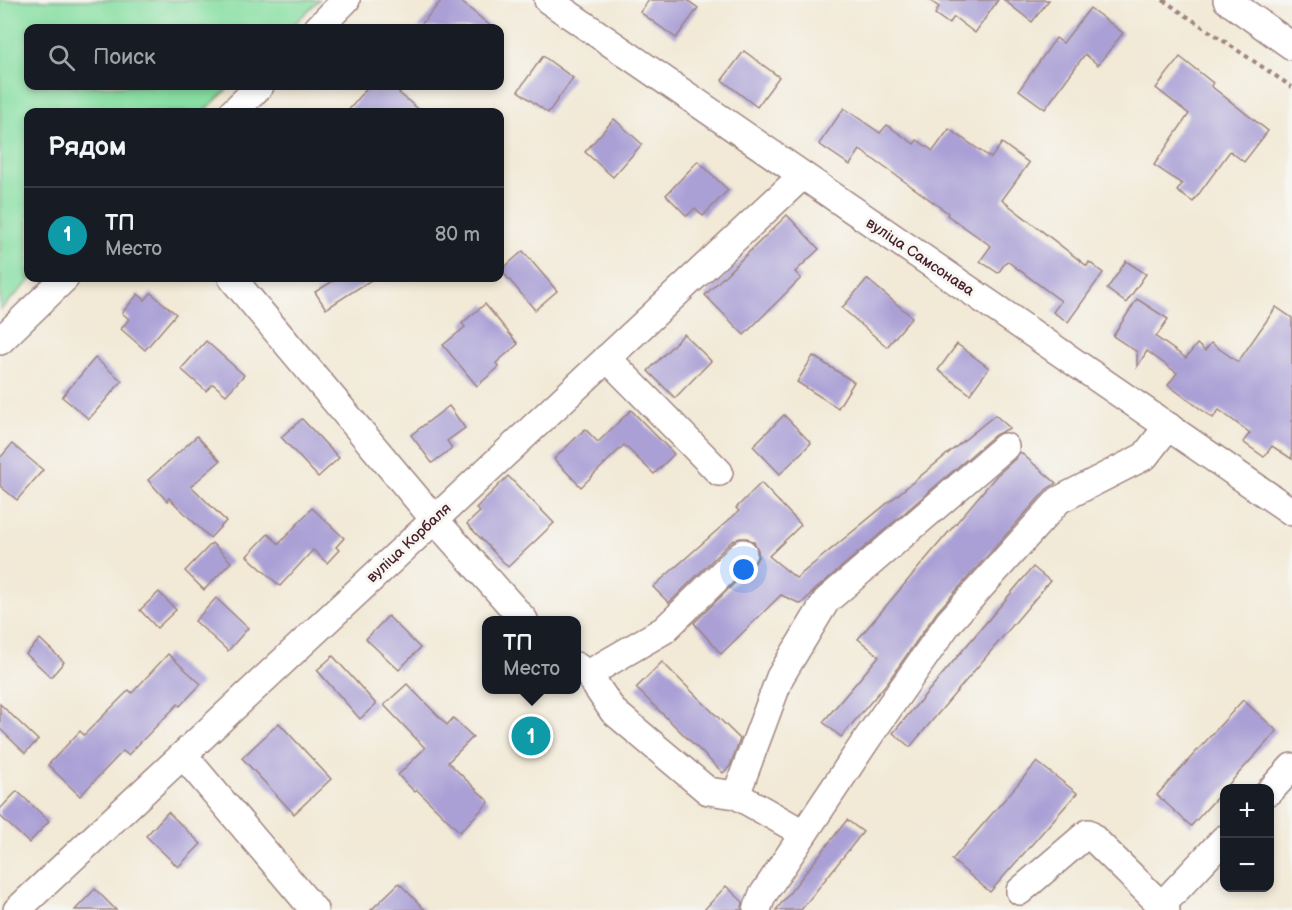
<!DOCTYPE html>
<html lang="ru">
<head>
<meta charset="utf-8">
<style>
	:root { --surface:#171b24; --page:#242831; --text:#f1f3f6; --muted:#9ea1a6; --line:#363941; --accent:#c8321e }
	body { margin:0; font-family:"Balsamiq Sans",sans-serif; background:var(--page); color:var(--text) }
	.controls { position:absolute; right:18px; bottom:18px; display:grid; overflow:hidden; border-radius:12px; box-shadow:0 3px 9px #0003 }
	.controls button { width:54px; height:54px; display:grid; place-items:center; padding:0; border:0; border-bottom:2px solid var(--line); background:var(--surface); color:var(--text); font:30px sans-serif }
	.you { position:absolute; left:744px; top:570px; width:21px; height:21px; margin:-15px; border:4px solid #fff; border-radius:50%; background:#1a73e8; box-shadow:0 0 0 9px #1a73e833 }
	.badge { display:grid; place-items:center; width:39px; height:39px; border-radius:50%; background:var(--accent); color:#fff; font-size:20px; font-weight:700 }
	.pin { position:absolute; translate:-50% -50%; border:3px solid #fff; box-shadow:0 2px 6px #0006 }
	.popup { position:absolute; left:482px; top:616px; width:99px; height:78px; box-sizing:border-box; display:grid; place-content:center; border-radius:12px; background:var(--surface); filter:drop-shadow(0 2px 4px #0005); font-size:20px; white-space:nowrap; color:var(--muted) }
	.popup b { font-size:22px; color:var(--text) }
	.popup::after { content:''; position:absolute; left:50%; top:100%; margin-left:-12px; border:12px solid transparent; border-top-color:var(--surface) }
	.list { margin:0; padding:0; list-style:none }
	h2 { display:flex; justify-content:space-between; align-items:center; height:78px; margin:0; padding:0 24px; font-size:26px }
	h2 small { font-size:20px; font-weight:400; color:var(--muted) }
	.list li { display:grid; grid-template-columns:39px 1fr auto; gap:18px; align-items:center; box-sizing:border-box; height:96px; padding:0 24px; border-top:2px solid var(--line) }
	.list b { display:block; font-size:22px; white-space:nowrap }
	.list p { margin:0; font-size:20px; white-space:nowrap; color:var(--muted) }
	.list em { font-size:20px; font-style:normal; color:var(--muted) }
	.icon { flex:none; width:33px; height:33px; fill:none; stroke:currentColor; stroke-width:2; stroke-linecap:round; stroke-linejoin:round }
	.map { position:relative; flex:none; width:1292px; height:910px; overflow:hidden }
	.search { position:absolute; background:var(--surface); box-shadow:0 3px 9px #0003; left:24px; top:24px; width:480px; height:66px; display:flex; align-items:center; gap:15px; box-sizing:border-box; padding:0 21px; border-radius:12px; color:var(--muted); font-size:22px }
	.panel { position:absolute; background:var(--surface); box-shadow:0 3px 9px #0003; left:24px; top:108px; width:480px; height:174px; border-radius:12px }
	.map>svg:first-child { display:block }
	.green { fill:#88dfa3; stroke:#697f67; stroke-width:1.5 }
	.building { fill:#aaa0d6 }
	.lines { fill:none; stroke-linecap:round; stroke-linejoin:round }
	.minor-casing { stroke:#9e8480; stroke-width:30 }
	.path { stroke:#9e8480; stroke-width:4; stroke-dasharray:4.5 4.5; stroke-linecap:butt }
	.minor { stroke:#fff; stroke-width:27 }
	.labels { text-anchor:middle; dominant-baseline:central; stroke-width:6; stroke-linejoin:round; paint-order:stroke }
	.street-label { font-size:15px; fill:#4a1f2b; stroke:#f6f6f2 }
</style>
</head>
<body>
<div class="map">
<svg width="1292" height="910" viewBox="0 0 1292 910">
	<rect width="100%" height="100%" fill="#f6f6f2"/>
	<filter id="ink" filterUnits="userSpaceOnUse"><feTurbulence type="fractalNoise" baseFrequency=".0167" numOctaves="2"/><feDisplacementMap in="SourceGraphic" scale="12" xChannelSelector="R" yChannelSelector="G"/><feConvolveMatrix kernelMatrix="1 2 1 2 8 2 1 2 1" color-interpolation-filters="sRGB"/></filter>
	<filter id="wash" filterUnits="userSpaceOnUse"><feTurbulence type="fractalNoise" baseFrequency=".008" numOctaves="4" result="noise"/><feDisplacementMap in="SourceGraphic" scale="24" xChannelSelector="R" yChannelSelector="G"/><feGaussianBlur stdDeviation="1.35" result="paint"/><feColorMatrix in="noise" values="0 0 0 0 0 0 0 0 0 0 0 0 0 0 0 0 0 1.4 0 .05"/><feComposite in="paint" operator="in"/></filter>
	<g filter="url(#wash)">
		<rect width="100%" height="100%" fill="#f2e9d6"/>
		<polygon class="green" points="0,0 319,0 290,28 28,28 28,86 231,86 203,112 28,112 28,278 33,278 0,310"/>
		<g id="blocks">
			<g class="building">
				<polygon points="442,0 459,0 493,28 418,28"/>
				<polygon points="649,0 687,0 698,8 676,38 640,12"/>
				<polygon points="929,0 998,0 975,33 954,17 949,24 935,14 939,7"/>
				<polygon points="1004,0 1049,0 1032,22"/>
				<polygon points="1090,8 1123,33 1098,65 1085,54 1045,109 1019,90 1056,38 1063,43"/>
				<polygon points="744,51 779,77 757,107 722,80"/>
				<polygon points="543,56 573,78 548,113 518,91"/>
				<polygon points="1180,57 1213,83 1211,86 1268,131 1244,162 1230,151 1193,202 1177,191 1182,184 1154,165 1189,114 1156,88"/>
				<polygon points="369,86 405,86 399,93 422,112 347,112"/>
				<polygon points="844,108 880,133 887,125 914,144 917,140 933,151 949,129 991,158 1002,143 1029,163 1002,200 1087,266 1089,262 1103,273 1068,322 1053,312 1061,301 1007,261 998,273 980,261 991,246 947,215 948,213 911,186 860,150 850,165 819,144"/>
				<polygon points="614,119 642,144 613,177 585,152"/>
				<polygon points="698,161 728,190 703,216 695,208 687,216 666,195"/>
				<polygon points="787,215 819,249 795,272 801,278 744,335 705,295"/>
				<polygon points="523,251 557,291 535,310 501,270"/>
				<polygon points="1126,261 1146,274 1126,303 1107,289"/>
				<polygon points="338,278 374,278 326,309 315,292"/>
				<polygon points="867,279 912,317 887,347 842,308"/>
				<polygon points="151,293 176,314 145,350 121,329 129,319 122,313 138,294 145,300"/>
				<polygon points="1137,299 1168,319 1156,337 1186,358 1197,344 1205,351 1211,343 1238,362 1276,307 1292,318 1292,459 1272,446 1264,457 1243,442 1250,433 1219,410 1213,418 1168,385 1177,373 1147,351 1137,367 1137,352 1113,336"/>
				<polygon points="485,304 518,344 496,363 499,367 477,386 443,345 465,327 462,323"/>
				<polygon points="684,334 711,361 675,398 648,371"/>
				<polygon points="206,341 244,375 226,395 213,384 206,391 181,369"/>
				<polygon points="957,344 989,368 970,394 938,370"/>
				<polygon points="813,356 854,382 838,408 797,382"/>
				<polygon points="95,358 122,381 89,419 62,397"/>
				<polygon points="449,406 465,428 447,441 452,448 432,463 411,435"/>
				<polygon points="631,410 674,454 654,474 624,445 581,487 554,459 585,429 598,442"/>
				<polygon points="784,415 811,443 780,474 753,446"/>
				<polygon points="995,415 1010,428 995,435 816,589 801,604 781,595 721,654 694,623 754,564 758,557 758,550 754,542 747,538 740,538 732,541 669,603 653,587 739,511 736,508 761,483 801,525 769,556 796,578"/>
				<polygon points="302,419 339,458 318,477 281,437"/>
				<polygon points="197,436 220,461 191,486 226,521 210,538 169,498 167,501 148,480"/>
				<polygon points="12,444 43,470 17,500 0,486 0,458"/>
				<polygon points="1020,452 1056,483 1047,489 937,612 887,683 841,737 823,722 879,656 858,639 997,475 1015,459"/>
				<polygon points="508,476 554,523 508,567 467,524 480,512 476,508"/>
				<polygon points="312,508 344,538 336,547 339,550 327,563 313,550 280,586 247,556 268,534 279,544"/>
				<polygon points="212,543 231,562 204,590 185,571"/>
				<polygon points="1033,567 1050,581 910,747 893,733"/>
				<polygon points="159,592 176,610 157,628 140,610"/>
				<polygon points="216,598 248,628 228,651 195,621"/>
				<polygon points="388,616 420,648 399,670 366,639"/>
				<polygon points="40,639 64,662 51,677 26,654"/>
				<polygon points="168,654 201,684 180,706 178,704 128,755 123,751 80,796 48,765 80,731 84,735 129,690 132,693"/>
				<polygon points="333,656 376,704 360,719 317,670"/>
				<polygon points="662,662 740,739 730,766 723,773 636,688"/>
				<polygon points="407,684 447,725 453,718 473,737 448,762 489,802 460,832 417,790 415,792 398,775 425,748 384,705"/>
				<polygon points="1243,700 1277,731 1191,826 1157,795"/>
				<polygon points="0,704 38,740 25,753 0,729"/>
				<polygon points="529,719 546,731 531,753 515,741"/>
				<polygon points="279,723 331,779 294,814 242,758"/>
				<polygon points="1037,762 1077,793 990,892 952,860"/>
				<polygon points="17,791 49,821 29,843 0,816 0,809"/>
				<polygon points="168,812 201,844 178,867 146,836"/>
				<polygon points="847,820 863,832 801,910 776,910"/>
				<polygon points="399,883 425,910 371,910"/>
				<polygon points="726,886 743,902 742,910 704,910"/>
				<polygon points="95,889 116,910 75,910"/>
			</g>
		</g>
	</g>
	<g filter="url(#ink)">
		<use href="#blocks" fill-opacity="0" stroke="#9e8480" stroke-width="1.5"/>
		<g class="lines">
			<g class="minor-casing">
				<g id="minor">
					<polyline points="548,0 1292,512"/>
					<polyline points="1227,0 1292,46"/>
					<polyline points="318,28 346,0"/>
					<polyline points="233,112 260,86"/>
					<polyline points="232,278 434,519 524,620"/>
					<polyline points="0,341 65,278"/>
					<polyline points="607,358 719,472"/>
					<polyline points="576,666 588,674 664,630 743,553"/>
					<polyline points="588,674 613,711 708,791 736,795 803,833"/>
					<polyline points="184,756 314,910"/>
					<polyline points="1270,791 1292,767"/>
					<polyline points="736,795 780,677 826,601 1005,447"/>
					<polyline points="1020,891 1088,833 1166,910"/>
					<polyline points="1161,906 1224,839"/>
					<polyline points="17,910 802,176"/>
					<polyline points="757,910 762,896 867,739 949,622 1059,500 1145,456 1168,426"/>
				</g>
			</g>
			<polyline class="path" points="1163,0 1292,87"/>
			<use href="#minor" class="minor"/>
		</g>
	</g>
	<g class="labels">
		<g class="street-label">
			<text transform="translate(920 257) rotate(34)">вуліца Самсонава</text>
			<text transform="translate(409 543) rotate(-43)">вуліца Корбаля</text>
		</g>
	</g>
</svg>
<div class="controls">
<button>+</button>
<button>−</button>
</div>
<div class="you"></div>
<div class="pin badge" style="left:531px;top:736px;background:#0f9aa8">1</div>
<div class="popup"><b>ТП</b>Место</div>
<div class="search"><svg class="icon" aria-label="search" viewBox="0 0 24 24"><circle cx="10" cy="10" r="6"/><path d="M15 15l6 6"/></svg>Поиск</div>
<section class="panel">
<h2>Рядом<small></small></h2>
<ul class="list">
<li><span class="badge" style="background:#0f9aa8">1</span><div><b>ТП</b><p>Место</p></div><em>80 m</em></li>
</ul>
</section>
</div>
</body>
</html>
